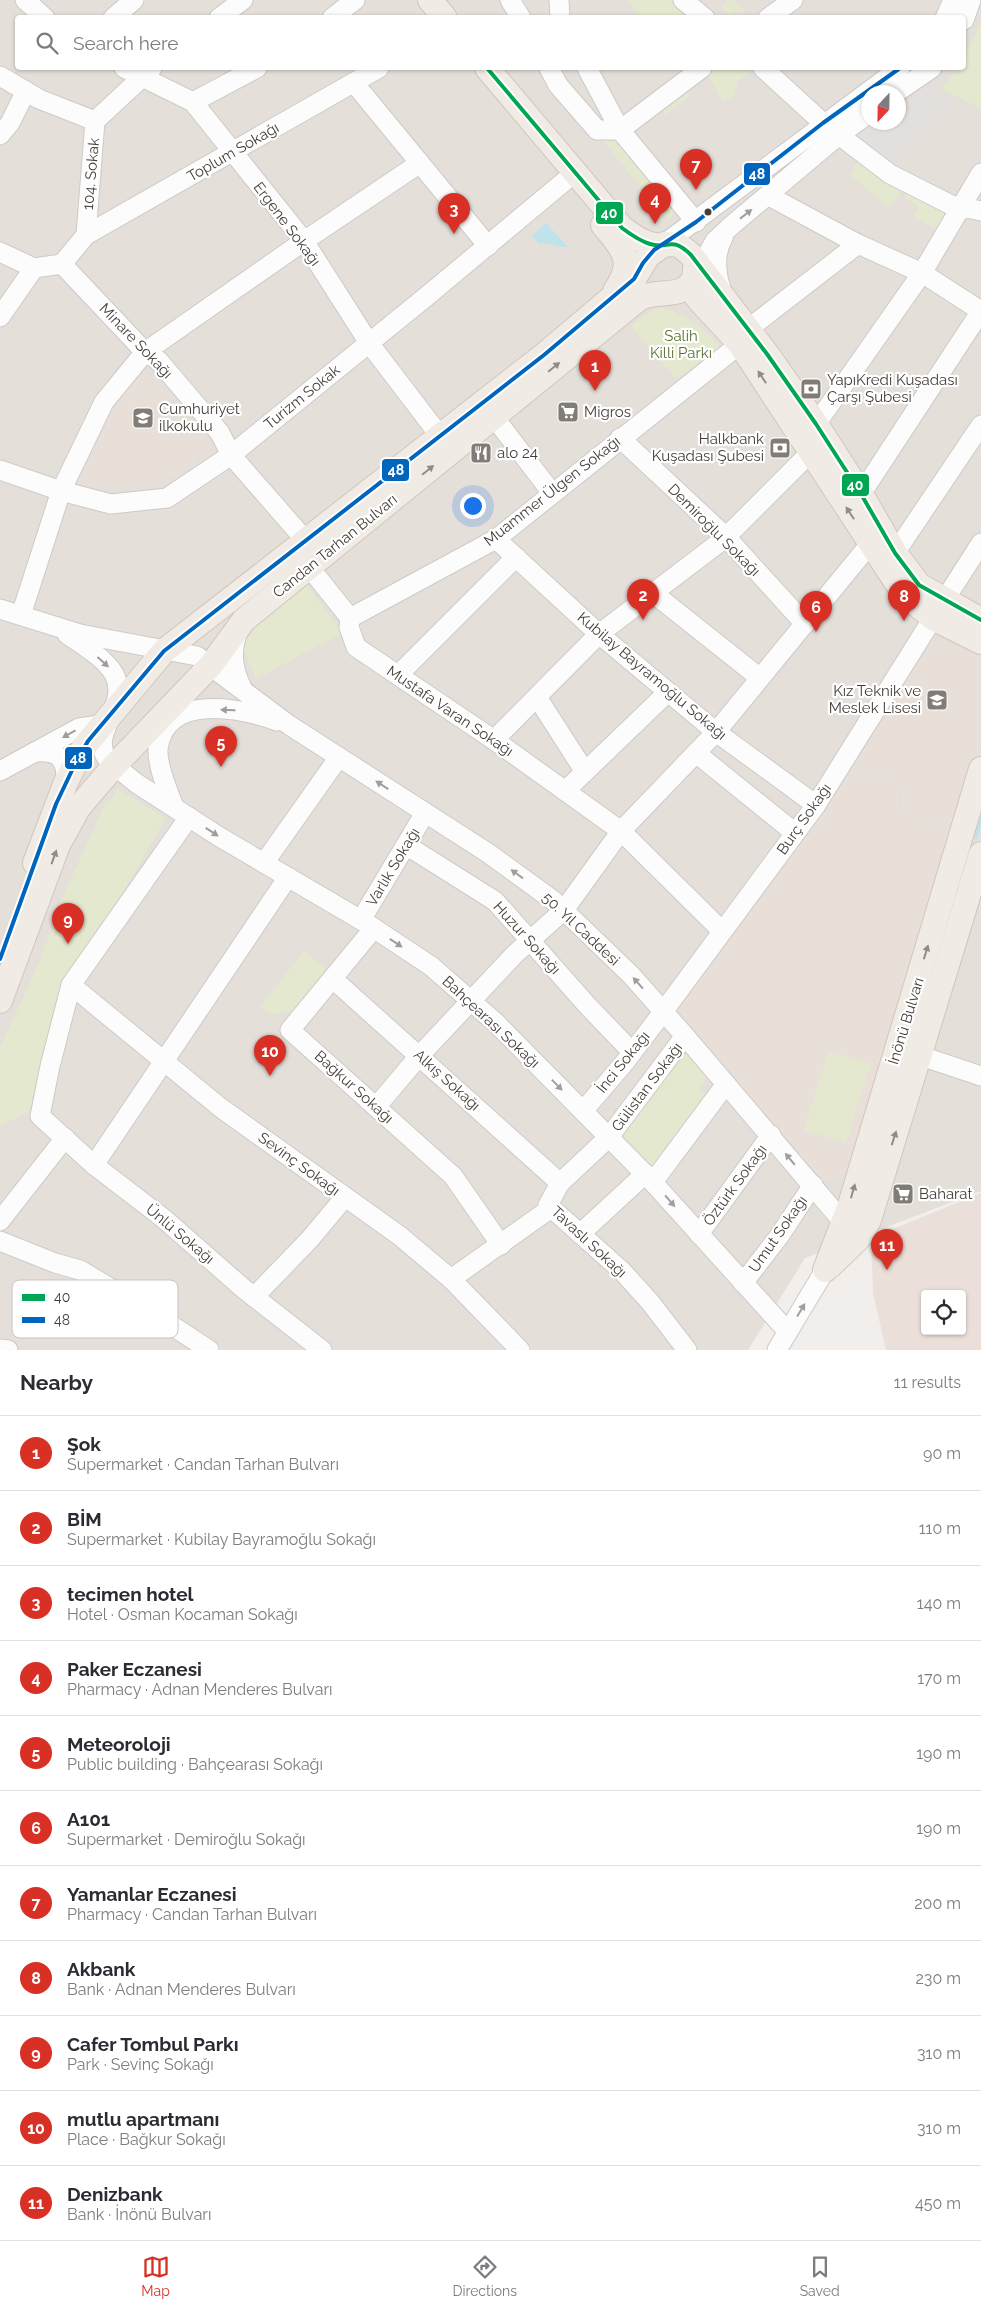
<!DOCTYPE html>
<html lang="en">
<head>
<meta charset="utf-8">
<style>
	:root { --surface:#fff; --page:#f2f2f3; --text:#2b2b33; --muted:#7c7c81; --line:#e1e1e2; --accent:#d93025 }
	body { margin:0; font-family:Raleway,sans-serif; background:var(--page); color:var(--text) }
	.controls { position:absolute; right:15px; bottom:15px; display:grid; overflow:hidden; border-radius:5px; box-shadow:0 1px 4px #0004 }
	.controls button { width:45px; height:45px; display:grid; place-items:center; padding:0; border:0; border-bottom:1px solid var(--line); background:var(--surface); color:var(--text); font:25px sans-serif }
	.compass { position:absolute; left:861px; top:85px; width:45px; height:45px; border-radius:50%; background:var(--surface); box-shadow:0 1px 4px #0004; rotate:202deg }
	.you { position:absolute; left:472px; top:505px; width:18px; height:18px; margin:-12px; border:4px solid #fff; border-radius:50%; background:#1a73e8; box-shadow:0 0 0 8px #1a73e833 }
	.badge { display:grid; place-items:center; width:32px; height:32px; border-radius:50%; background:var(--accent); color:#fff; font-size:16px; font-weight:700 }
	.pin { position:absolute; translate:-50% -41px; filter:drop-shadow(0 1px 2px #0008) }
	.pin::after { content:''; position:absolute; top:26px; width:18px; height:15px; background:inherit; clip-path:polygon(0 0,100% 0,50% 100%) }
	.list { margin:0; padding:0; list-style:none }
	h2 { display:flex; justify-content:space-between; align-items:center; height:65px; margin:0; padding:0 20px; font-size:21px }
	h2 small { font-size:16px; font-weight:400; color:var(--muted) }
	.list li { display:grid; grid-template-columns:32px 1fr auto; gap:15px; align-items:center; box-sizing:border-box; height:75px; padding:0 20px; border-top:1px solid var(--line) }
	.list b { display:block; font-size:19px; white-space:nowrap }
	.list p { margin:0; font-size:16px; white-space:nowrap; color:var(--muted) }
	.list em { font-size:16px; font-style:normal; color:var(--muted) }
	.icon { flex:none; width:28px; height:28px; fill:none; stroke:currentColor; stroke-width:2; stroke-linecap:round; stroke-linejoin:round }
	.map { position:relative; flex:none; width:981px; height:1350px; overflow:hidden }
	.search { position:absolute; background:var(--surface); box-shadow:0 1px 4px #0004; left:15px; right:15px; top:15px; height:55px; display:flex; align-items:center; gap:12px; box-sizing:border-box; padding:0 18px; border-radius:5px; color:var(--muted); font-size:19px }
	.sheet { height:890px; background:var(--surface) }
	nav { display:flex; justify-content:space-around; align-items:center; box-sizing:border-box; height:70px; border-top:1px solid var(--line); background:var(--surface); font-size:14px; color:var(--muted) }
	nav a { display:grid; justify-items:center; gap:2px }
	nav .on { color:var(--accent) }
	.map>svg:first-child { display:block }
	.residential { fill:#e5dfda; fill-rule:evenodd }
	.commercial { fill:#ebe0d9; fill-rule:evenodd }
	.education { fill:#e7dfd8 }
	.green { fill:#e3e8ce }
	.parking { fill:#e2dfdd }
	.water { fill:#c0e2eb }
	.lines { fill:none; stroke-linecap:round; stroke-linejoin:round }
	.minor-casing { stroke:#cdcac8; stroke-width:21 }
	.major-casing { stroke:#d2c6bb; stroke-width:26 }
	.minor { stroke:#fdfcfc; stroke-width:19 }
	.major { stroke:#f0ebe5; stroke-width:24 }
	.bus-1-casing { stroke:#fff; stroke-width:8 }
	.bus-2-casing { stroke:#fff; stroke-width:8 }
	.bus-1 { stroke:#00a651; stroke-width:4 }
	.bus-2 { stroke:#0065bd; stroke-width:4 }
	.oneway { fill:#a29d9a }
	.oneway2 { fill:#928c86 }
	.bus-dot { fill:#463e38; stroke:#fff; stroke-width:2 }
	.labels { text-anchor:middle; dominant-baseline:central; stroke-width:4.5; stroke-linejoin:round; paint-order:stroke }
	.street-label { font-size:15px; fill:#463e38; stroke:#fff }
	.park-label { font-size:15px; fill:#577430; stroke:#fff }
	.poi-label { font-size:15px; fill:#463e38; stroke:#fff; text-anchor:start }
	.key { fill:#fff; stroke:#c8c5c3; stroke-width:1 }
	.key-label { font-size:14px; fill:#463e38 }
	.line-badge { stroke:#fff; stroke-width:2 }
	.badge-label { font-size:14px; text-anchor:middle; font-weight:bold; fill:#fff }
</style>
</head>
<body>
<div class="map">
<svg width="981" height="1350" viewBox="0 0 981 1350">
	<rect width="100%" height="100%" fill="#f1eeeb"/>
	<path class="residential" d="M0 0H981V1191L805 1258 748 1350H0ZM18 18H964V68H18ZM868 92H898V122H868Z"/>
	<path class="commercial" d="M981 1193V1350H886L873 1293 871 1238ZM925 1294H962V1331H925Z"/>
	<g class="education">
		<polygon points="145,374 209,448 179,472 156,482 82,488 73,480 108,404 127,384"/>
		<polygon points="930,636 981,657 981,744 954,826 902,809 901,782 856,763"/>
		<polygon points="853,765 898,787 898,811 951,829 855,1171 813,1185 675,1014"/>
	</g>
	<g class="green">
		<polygon points="628,0 676,0 696,18 640,17"/>
		<polygon points="728,0 733,0 746,12 734,12 732,17 730,17 721,7"/>
		<polygon points="981,21 981,108 942,90 957,68 964,68 964,58"/>
		<polygon points="714,68 746,68 750,72 738,81 732,98 723,102 707,74"/>
		<polygon points="685,91 690,96 665,115 661,109"/>
		<polygon points="614,135 675,213 668,220 602,140"/>
		<polygon points="858,161 902,191 890,208 849,175"/>
		<polygon points="906,191 947,211 939,231 913,217 918,207 906,198"/>
		<path d="M661 307C692 318 701 326 721 348L676 379 631 326 648 313Z"/>
		<polygon points="306,584 342,633 256,679 239,641"/>
		<polygon points="117,789 166,818 112,911 57,996 41,1070 29,1111 0,1127 0,1048 41,958 61,901 106,801 110,802"/>
		<polygon points="304,951 327,969 323,973 294,1010 273,1014 260,1007"/>
		<polygon points="684,1051 708,1076 699,1087 710,1098 653,1176 613,1137"/>
		<polygon points="828,1051 871,1064 846,1143 804,1130"/>
	</g>
	<polygon class="parking" points="934,78 938,96 957,105 919,132 898,165 857,136 875,123 898,122 899,105"/>
	<g class="water">
		<path d="M546 223 568 247C557 248 549 242 539 244L532 236Z"/>
		<polygon points="981,798 981,825 977,840 968,837"/>
	</g>
	<g class="lines">
		<g class="minor-casing">
			<g id="minor">
				<polyline points="25,0 45,18"/>
				<polyline points="510,0 521,18"/>
				<polyline points="559,0 560,18"/>
				<polyline points="683,0 705,18"/>
				<polyline points="113,18 134,0"/>
				<polyline points="219,18 243,0"/>
				<polyline points="332,18 355,0"/>
				<polyline points="768,18 793,0"/>
				<polyline points="945,18 953,0"/>
				<polyline points="964,20 971,0"/>
				<polyline points="124,68 193,102 304,241 369,343 440,436"/>
				<polyline points="549,68 558,85 597,130 620,130 702,68"/>
				<polyline points="587,68 620,130 696,222"/>
				<polyline points="763,68 823,123"/>
				<polyline points="0,76 39,99 95,121 86,235 62,264"/>
				<polyline points="354,83 488,246"/>
				<polyline points="897,92 932,68"/>
				<polyline points="193,102 257,68"/>
				<polyline points="95,121 152,68"/>
				<polyline points="0,135 10,123 26,91"/>
				<polyline points="839,135 890,174 961,210 967,208 981,211"/>
				<polyline points="769,196 858,244 922,273 981,311"/>
				<polyline points="86,235 379,68"/>
				<path d="M723 238C713 255 716 278 724 296"/>
				<polyline points="664,244 900,68"/>
				<polyline points="0,252 34,268 62,264 145,352 158,360 220,433 231,455 306,541"/>
				<polyline points="695,276 715,241 732,225 839,135 868,114"/>
				<polyline points="0,317 34,268"/>
				<polyline points="748,329 858,244"/>
				<polyline points="494,417 552,493"/>
				<polyline points="816,424 922,273 981,173"/>
				<polyline points="620,438 726,537 805,624"/>
				<polyline points="0,470 61,491 111,504 167,498 231,455 427,296 566,180"/>
				<polyline points="861,494 981,311"/>
				<polyline points="496,539 599,634 716,732 816,805"/>
				<polyline points="895,553 981,425"/>
				<polyline points="309,567 350,618 349,627 356,647 494,740 621,831 722,931"/>
				<polyline points="653,593 760,678"/>
				<polyline points="944,601 981,543"/>
				<polyline points="0,609 80,634 197,656 289,725 488,853 554,901 631,975 685,1036 844,1223"/>
				<polyline points="21,615 61,491 104,402 145,352 304,241 420,163"/>
				<polyline points="350,618 496,539 740,344"/>
				<path d="M239 630C230 649 233 670 242 688"/>
				<path d="M67 634C82 645 105 658 114 674 131 706 86 735 109 761L136 783 218 836 366 923 431 966 496 1023 648 1177 788 1332"/>
				<polyline points="398,675 516,557"/>
				<polyline points="537,697 585,772"/>
				<polyline points="494,740 599,634 724,539 811,452"/>
				<path d="M35 752C58 750 67 758 66 782"/>
				<polyline points="696,753 795,833"/>
				<polyline points="0,771 79,728 100,725 104,722"/>
				<polyline points="565,791 668,692"/>
				<path d="M174 807C168 792 157 765 158 749 165 692 240 708 277 721"/>
				<polyline points="189,817 71,985 50,1066 40,1116 94,1165 163,1218 244,1289 322,1350"/>
				<polyline points="406,845 495,901 586,1004 632,1052"/>
				<polyline points="264,863 339,757"/>
				<polyline points="361,920 425,813"/>
				<polyline points="374,928 290,1030 453,1176 501,1245"/>
				<polyline points="333,979 560,1183"/>
				<polyline points="71,985 221,1108 400,1236 451,1279 520,1350"/>
				<polyline points="685,1036 609,1137 560,1183 548,1205 622,1271 650,1302 687,1350"/>
				<polyline points="921,1056 981,1076"/>
				<polyline points="376,1107 420,1055 514,955 564,910 621,831 716,732 870,544"/>
				<polyline points="583,1111 625,1062 663,1012 816,805 933,618"/>
				<polyline points="94,1165 288,877"/>
				<polyline points="653,1182 726,1084"/>
				<polyline points="0,1221 65,1138"/>
				<polyline points="580,1234 645,1174"/>
				<polyline points="699,1234 771,1135"/>
				<polyline points="0,1241 55,1263 80,1270 159,1317 209,1350"/>
				<polyline points="451,1279 551,1208"/>
				<polyline points="743,1283 780,1235 813,1185"/>
				<polyline points="254,1297 310,1239 345,1197"/>
				<polyline points="0,1349 8,1350"/>
				<polyline points="777,1350 825,1270"/>
			</g>
		</g>
		<g class="major-casing">
			<g id="major">
				<polyline points="430,0 445,18"/>
				<path d="M487 68 622 228C630 234 640 241 650 244 669 250 671 235 691 255L767 354 816 424 861 494 895 553 919 585 981 620"/>
				<path d="M603 225C623 249 636 261 615 291"/>
				<polyline points="695,269 694,293 700,301 740,344 904,594 933,618 981,642"/>
				<polyline points="35,863 66,782 84,747 164,651 544,355 634,279 648,256 664,244"/>
				<path d="M0 1001 58 845 79 807 114 766 211 665 244 620 640 298C659 289 683 300 694 278"/>
				<polyline points="830,1266 860,1237 869,1220 981,854"/>
				<polyline points="825,1270 850,1205 981,769"/>
			</g>
		</g>
		<use href="#minor" class="minor"/>
		<use href="#major" class="major"/>
		<g class="bus-1-casing">
			<path id="bus-1" d="M487 68 622 228C630 234 640 241 650 244 669 250 671 235 691 255L767 354 816 424 861 494 895 553 919 585 981 620"/>
		</g>
		<g class="bus-2-casing">
			<polyline id="bus-2" points="0,959 56,804 76,762 88,741 164,651 544,355 634,279 643,263 654,250 696,222 823,123 900,68"/>
		</g>
		<use href="#bus-1" class="bus-1"/>
		<use href="#bus-2" class="bus-2"/>
	</g>
	<defs><path id="oneway-solid" d="M-6-.8H1V-3.2L6.5 0L1 3.2V.8H-6Z" transform="scale(1.25)"/></defs>
	<g class="oneway">
		<use href="#oneway-solid" transform="translate(746 214) rotate(-38)"/>
		<use href="#oneway-solid" transform="translate(103 662) rotate(42)"/>
		<use href="#oneway-solid" transform="translate(228 710) rotate(-178)"/>
		<use href="#oneway-solid" transform="translate(69 734) rotate(151)"/>
		<use href="#oneway-solid" transform="translate(382 785) rotate(-147)"/>
		<use href="#oneway-solid" transform="translate(212 832) rotate(33)"/>
		<use href="#oneway-solid" transform="translate(517 874) rotate(-144)"/>
		<use href="#oneway-solid" transform="translate(396 943) rotate(34)"/>
		<use href="#oneway-solid" transform="translate(638 983) rotate(-132)"/>
		<use href="#oneway-solid" transform="translate(557 1085) rotate(46)"/>
		<use href="#oneway-solid" transform="translate(790 1159) rotate(-130)"/>
		<use href="#oneway-solid" transform="translate(670 1201) rotate(49)"/>
		<use href="#oneway-solid" transform="translate(801 1310) rotate(-59)"/>
	</g>
	<g class="oneway2">
		<use href="#oneway-solid" transform="translate(554 367) rotate(-39)"/>
		<use href="#oneway-solid" transform="translate(762 377) rotate(-123)"/>
		<use href="#oneway-solid" transform="translate(428 470) rotate(-39)"/>
		<use href="#oneway-solid" transform="translate(850 513) rotate(-123)"/>
		<use href="#oneway-solid" transform="translate(54 857) rotate(-70)"/>
		<use href="#oneway-solid" transform="translate(926 952) rotate(-73)"/>
		<use href="#oneway-solid" transform="translate(894 1138) rotate(-72)"/>
		<use href="#oneway-solid" transform="translate(853 1191) rotate(-74)"/>
	</g>
	<defs>
		<g id="bank-square" transform="scale(1.125)"><rect x="-9" y="-9" width="18" height="18" rx="4" fill="#827c77" stroke="#fff"/><path d="M-6-4H6V4H-6ZM0-2.3a2.3 2.3 0 1 0 0 4.6a2.3 2.3 0 1 0 0-4.6Z" fill="#fff"/></g>
		<g id="supermarket-square" transform="scale(1.125)"><rect x="-9" y="-9" width="18" height="18" rx="4" fill="#827c77" stroke="#fff"/><path d="M-6-5.5h2.5l.6 2H6L4.5 2H-2.5L-4.4-4H-6ZM-1.5 3.2a1.3 1.3 0 1 0 .1 0ZM3 3.2a1.3 1.3 0 1 0 .1 0Z" fill="#fff"/></g>
		<g id="school-square" transform="scale(1.125)"><rect x="-9" y="-9" width="18" height="18" rx="4" fill="#827c77" stroke="#fff"/><path d="M0-5L7-2L0 1L-7-2ZM-4 1L0 2.5L4 1V4Q0 6-4 4Z" fill="#fff"/></g>
		<g id="restaurant-square" transform="scale(1.125)"><rect x="-9" y="-9" width="18" height="18" rx="4" fill="#827c77" stroke="#fff"/><path d="M-5-6h1v4h1v-4h1v4h1v-4h1v5L-1.5 .5V6h-2V.5L-5-1ZM5-6V6H3V1.5H1.5Q1.5-4 5-6Z" fill="#fff"/></g>
	</defs>
	<g fill-rule="evenodd">
		<use href="#bank-square" x="811" y="389"/>
		<use href="#supermarket-square" x="568" y="412"/>
		<use href="#school-square" x="143" y="418"/>
		<use href="#bank-square" x="780" y="448"/>
		<use href="#restaurant-square" x="481" y="453"/>
		<use href="#school-square" x="937" y="700"/>
		<use href="#supermarket-square" x="903" y="1194"/>
	</g>
	<circle class="bus-dot" cx="708" cy="212" r="4.5"/>
	<g class="labels">
		<g class="street-label">
			<text transform="translate(233 152) rotate(-30)">Toplum Sokağı</text>
			<text transform="translate(91 174) rotate(-85)">104. Sokak</text>
			<text transform="translate(287 224) rotate(53)">Ergene Sokağı</text>
			<text transform="translate(136 341) rotate(46)">Minare Sokağı</text>
			<text transform="translate(302 397) rotate(-39)">Turizm Sokak</text>
			<text transform="translate(552 491) rotate(-38)">Muammer Ülgen Sokağı</text>
			<text transform="translate(714 530) rotate(45)">Demiroğlu Sokağı</text>
			<text transform="translate(335 546) rotate(-39)">Candan Tarhan Bulvarı</text>
			<text transform="translate(652 676) rotate(40)">Kubilay Bayramoğlu Sokağı</text>
			<text transform="translate(450 711) rotate(34)">Mustafa Varan Sokağı</text>
			<text transform="translate(804 819) rotate(-55)">Burç Sokağı</text>
			<text transform="translate(393 867) rotate(-59)">Varlık Sokağı</text>
			<text transform="translate(581 929) rotate(43)">50. Yıl Caddesi</text>
			<text transform="translate(527 938) rotate(48)">Huzur Sokağı</text>
			<text transform="translate(906 1021) rotate(-73)">İnönü Bulvarı</text>
			<text transform="translate(491 1022) rotate(43)">Bahçearası Sokağı</text>
			<text transform="translate(623 1062) rotate(-51)">İnci Sokağı</text>
			<text transform="translate(447 1080) rotate(42)">Alkış Sokağı</text>
			<text transform="translate(354 1087) rotate(42)">Bağkur Sokağı</text>
			<text transform="translate(647 1087) rotate(-53)">Gülistan Sokağı</text>
			<text transform="translate(299 1164) rotate(36)">Sevinç Sokağı</text>
			<text transform="translate(735 1185) rotate(-54)">Öztürk Sokağı</text>
			<text transform="translate(180 1234) rotate(40)">Ünlü Sokağı</text>
			<text transform="translate(778 1234) rotate(-55)">Umut Sokağı</text>
			<text transform="translate(589 1242) rotate(43)">Tavaslı Sokağı</text>
		</g>
		<g class="park-label">
			<text x="681" y="336">Salih<tspan x="681" dy="17">Killi Parkı</tspan></text>
		</g>
		<g class="poi-label">
			<text x="827" y="380">YapıKredi Kuşadası<tspan x="827" dy="17">Çarşı Şubesi</tspan></text>
			<text x="159" y="409">Cumhuriyet<tspan x="159" dy="17">ilkokulu</tspan></text>
			<text x="584" y="412">Migros</text>
			<text x="764" y="439" text-anchor="end">Halkbank<tspan x="764" dy="17">Kuşadası Şubesi</tspan></text>
			<text x="497" y="453">alo 24</text>
			<text x="921" y="691" text-anchor="end">Kız Teknik ve<tspan x="921" dy="17">Meslek Lisesi</tspan></text>
			<text x="919" y="1194">Baharat</text>
		</g>
	</g>
	<rect x="12" y="1280" width="166" height="58" rx="8" class="key"/>
	<rect x="22" y="1294" width="23" height="7" fill="#00a651"/>
	<rect x="22" y="1317" width="23" height="6" fill="#0065bd"/>
	<g class="key-label">
		<text x="54" y="1302">40</text>
		<text x="54" y="1325">48</text>
	</g>
	<g class="line-badge">
		<rect x="743" y="162" width="28" height="24" rx="5" fill="#0065bd"/>
		<rect x="595" y="201" width="29" height="24" rx="5" fill="#00a651"/>
		<rect x="381" y="458" width="29" height="24" rx="5" fill="#0065bd"/>
		<rect x="841" y="473" width="29" height="24" rx="5" fill="#00a651"/>
		<rect x="64" y="746" width="29" height="24" rx="5" fill="#0065bd"/>
	</g>
	<g class="badge-label">
		<text x="757" y="179">48</text>
		<text x="609" y="218">40</text>
		<text x="396" y="475">48</text>
		<text x="855" y="490">40</text>
		<text x="78" y="763">48</text>
	</g>
</svg>
<div class="controls">
<button><svg class="icon" aria-label="locate" viewBox="0 0 24 24"><circle cx="12" cy="12" r="6"/><path d="M12 2v4M12 18v4M2 12h4M18 12h4"/></svg></button>
</div>
<svg class="compass" viewBox="-18 -18 36 36"><path d="M0-13l5 13h-10z" fill="#e53935"/><path d="M0 13l5-13h-10z" fill="#7c7c81"/></svg>
<div class="you"></div>
<div class="pin badge" style="left:595px;top:391px">1</div>
<div class="pin badge" style="left:643px;top:620px">2</div>
<div class="pin badge" style="left:454px;top:234px">3</div>
<div class="pin badge" style="left:655px;top:224px">4</div>
<div class="pin badge" style="left:221px;top:767px">5</div>
<div class="pin badge" style="left:816px;top:632px">6</div>
<div class="pin badge" style="left:696px;top:190px">7</div>
<div class="pin badge" style="left:904px;top:621px">8</div>
<div class="pin badge" style="left:68px;top:944px">9</div>
<div class="pin badge" style="left:270px;top:1076px">10</div>
<div class="pin badge" style="left:887px;top:1270px">11</div>
<div class="search"><svg class="icon" aria-label="search" viewBox="0 0 24 24"><circle cx="10" cy="10" r="6"/><path d="M15 15l6 6"/></svg>Search here</div>
</div>
<section class="sheet">
<h2>Nearby<small>11 results</small></h2>
<ul class="list">
<li><span class="badge">1</span><div><b>Şok</b><p>Supermarket · Candan Tarhan Bulvarı</p></div><em>90 m</em></li>
<li><span class="badge">2</span><div><b>BİM</b><p>Supermarket · Kubilay Bayramoğlu Sokağı</p></div><em>110 m</em></li>
<li><span class="badge">3</span><div><b>tecimen hotel</b><p>Hotel · Osman Kocaman Sokağı</p></div><em>140 m</em></li>
<li><span class="badge">4</span><div><b>Paker Eczanesi</b><p>Pharmacy · Adnan Menderes Bulvarı</p></div><em>170 m</em></li>
<li><span class="badge">5</span><div><b>Meteoroloji</b><p>Public building · Bahçearası Sokağı</p></div><em>190 m</em></li>
<li><span class="badge">6</span><div><b>A101</b><p>Supermarket · Demiroğlu Sokağı</p></div><em>190 m</em></li>
<li><span class="badge">7</span><div><b>Yamanlar Eczanesi</b><p>Pharmacy · Candan Tarhan Bulvarı</p></div><em>200 m</em></li>
<li><span class="badge">8</span><div><b>Akbank</b><p>Bank · Adnan Menderes Bulvarı</p></div><em>230 m</em></li>
<li><span class="badge">9</span><div><b>Cafer Tombul Parkı</b><p>Park · Sevinç Sokağı</p></div><em>310 m</em></li>
<li><span class="badge">10</span><div><b>mutlu apartmanı</b><p>Place · Bağkur Sokağı</p></div><em>310 m</em></li>
<li><span class="badge">11</span><div><b>Denizbank</b><p>Bank · İnönü Bulvarı</p></div><em>450 m</em></li>
</ul>
</section>
<nav>
<a class="on"><svg class="icon" aria-label="map" viewBox="0 0 24 24"><path d="M3 6l6-2 6 2 6-2v14l-6 2-6-2-6 2zM9 4v14M15 6v14"/></svg>Map</a>
<a><svg class="icon" aria-label="directions" viewBox="0 0 24 24"><path d="M12 3l9 9-9 9-9-9zM9 14v-3h6M13 9l2 2-2 2"/></svg>Directions</a>
<a><svg class="icon" aria-label="saved" viewBox="0 0 24 24"><path d="M7 4h10v16l-5-4-5 4z"/></svg>Saved</a>
</nav>
</body>
</html>
